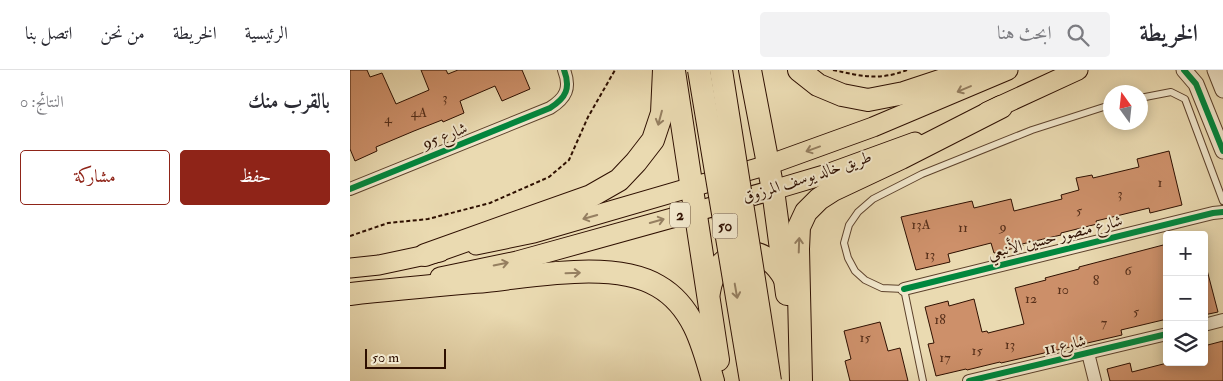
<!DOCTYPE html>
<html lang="ar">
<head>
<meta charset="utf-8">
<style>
	:root { --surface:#fff; --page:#f2f2f3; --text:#2b2b33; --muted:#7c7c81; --line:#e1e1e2; --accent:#8f2418 }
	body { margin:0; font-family:"IM FELL Double Pica",Amiri,serif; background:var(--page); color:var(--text); direction:rtl }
	.controls { position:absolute; right:15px; bottom:15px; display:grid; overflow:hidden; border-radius:5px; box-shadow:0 2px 12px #0003 }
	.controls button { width:45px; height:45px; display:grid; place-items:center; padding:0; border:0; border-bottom:1px solid var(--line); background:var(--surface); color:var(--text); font:25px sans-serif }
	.compass { position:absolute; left:753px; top:15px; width:45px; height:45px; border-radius:50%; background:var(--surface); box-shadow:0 2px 12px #0003; rotate:345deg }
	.scale { position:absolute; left:15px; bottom:12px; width:81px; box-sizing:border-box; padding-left:5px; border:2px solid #2e0f00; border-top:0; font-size:14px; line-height:18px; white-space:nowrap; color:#2e0f00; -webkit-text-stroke:4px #f1e7cc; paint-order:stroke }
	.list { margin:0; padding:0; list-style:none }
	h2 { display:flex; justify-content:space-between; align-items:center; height:65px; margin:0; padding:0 20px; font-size:21px }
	h2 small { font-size:16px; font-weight:400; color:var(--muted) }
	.actions { display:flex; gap:10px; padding:15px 20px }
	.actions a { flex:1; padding:11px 0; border:1px solid var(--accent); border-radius:5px; text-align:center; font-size:18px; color:var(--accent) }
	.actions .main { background:var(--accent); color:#fff }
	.icon { flex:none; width:28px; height:28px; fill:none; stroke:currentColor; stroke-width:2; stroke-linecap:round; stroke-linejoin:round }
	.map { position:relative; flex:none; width:873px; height:311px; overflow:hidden; direction:ltr }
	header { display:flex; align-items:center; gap:30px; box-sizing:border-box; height:70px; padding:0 25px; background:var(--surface); border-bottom:1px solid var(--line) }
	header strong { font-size:24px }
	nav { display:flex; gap:28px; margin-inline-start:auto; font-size:18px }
	.search { width:350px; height:45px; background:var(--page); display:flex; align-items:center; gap:12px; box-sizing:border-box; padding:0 18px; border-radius:5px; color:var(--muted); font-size:19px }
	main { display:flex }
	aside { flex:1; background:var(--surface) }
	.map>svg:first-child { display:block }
	.building { fill:#cd906a; stroke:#2e0f00 }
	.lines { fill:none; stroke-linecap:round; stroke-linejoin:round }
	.service-casing { stroke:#5d422c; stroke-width:8 }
	.minor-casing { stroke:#5d422c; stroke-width:14 }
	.tertiary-casing { stroke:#5d422c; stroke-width:17 }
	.primary-casing { stroke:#2e0f00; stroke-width:21 }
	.motorway-casing { stroke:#2e0f00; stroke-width:24 }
	.path { stroke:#2e0f00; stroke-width:2; stroke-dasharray:4 2.5; stroke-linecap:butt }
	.service { stroke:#f1e7cc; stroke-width:6 }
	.minor { stroke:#f1e7cc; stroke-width:12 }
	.tertiary { stroke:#f1e7cc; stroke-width:15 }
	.primary { stroke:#eadab1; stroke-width:19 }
	.motorway { stroke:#eadab1; stroke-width:22 }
	.motorway-bridge-casing { stroke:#2e0f00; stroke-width:24; stroke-linecap:butt }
	.motorway-bridge { stroke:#eadab1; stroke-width:22 }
	.cycleway-casing { stroke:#f1e7cc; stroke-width:9 }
	.cycleway { stroke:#00873e; stroke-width:6 }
	.oneway { stroke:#957f61 }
	.labels { text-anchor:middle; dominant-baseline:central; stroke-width:4; stroke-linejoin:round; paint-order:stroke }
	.number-label { font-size:14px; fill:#562f1a }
	.shield { fill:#f1e7cc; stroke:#68503d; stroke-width:1 }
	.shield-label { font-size:15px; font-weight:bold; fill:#2e0f00 }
	.street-label { font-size:16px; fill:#2e0f00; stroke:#f1e7cc }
</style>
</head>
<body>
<header>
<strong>الخريطة</strong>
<div class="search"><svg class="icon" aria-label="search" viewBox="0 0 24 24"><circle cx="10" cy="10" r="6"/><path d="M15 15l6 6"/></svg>ابحث هنا</div>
<nav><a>الرئيسية</a><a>الخريطة</a><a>من نحن</a><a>اتصل بنا</a></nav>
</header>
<main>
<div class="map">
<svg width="873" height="311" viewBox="0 0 873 311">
	<rect width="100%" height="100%" fill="#eadab1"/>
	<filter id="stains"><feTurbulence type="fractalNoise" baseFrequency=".004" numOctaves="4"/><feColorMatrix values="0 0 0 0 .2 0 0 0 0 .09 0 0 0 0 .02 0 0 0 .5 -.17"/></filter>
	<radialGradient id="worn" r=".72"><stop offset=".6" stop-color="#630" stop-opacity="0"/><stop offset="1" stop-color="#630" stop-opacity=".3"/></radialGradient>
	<g class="building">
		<polygon points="0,0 17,0 20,7 32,3 46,34 79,20 71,0 96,0 98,4 108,0 172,0 180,19 152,31 145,16 110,31 114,43 93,52 92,50 64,61 26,77 27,81 5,91 0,79"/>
		<polygon points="819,81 832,135 800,143 799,138 746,151 747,154 711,163 711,165 672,174 673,176 644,183 641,173 598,184 600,192 566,200 551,147 622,131 624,138 661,129 664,141 712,129 711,125 729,120 726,108 742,105 743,108 789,97 787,89"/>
		<polygon points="817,174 817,249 771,260 772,265 651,293 650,292 617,300 616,299 586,306 578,274 584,273 575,237 598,231 599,236 624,229 632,262 637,261 638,263 674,254 665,218 696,210 695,208 729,199 729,197"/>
		<polygon points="854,200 857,200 868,242 854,245"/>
		<polygon points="530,252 538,281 550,278 558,311 500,311 495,291 501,289 494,261"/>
		<polygon points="873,271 873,311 760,311 757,299 780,293 782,302 821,292 854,292 854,276"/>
	</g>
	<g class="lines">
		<g class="service-casing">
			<g id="service">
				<polyline points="790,28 821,22 835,29 873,131"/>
				<polyline points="573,311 554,219 532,218 515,210 505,201 498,188 494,173 499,155 508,142 523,129 572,104 682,60 760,35"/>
			</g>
		</g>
		<g class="minor-casing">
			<g id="minor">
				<path d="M0 119 200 38C216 28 221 18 214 0"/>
				<polyline points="554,219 863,143 873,142"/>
				<polyline points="854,255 873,250"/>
				<polyline points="738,283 745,311"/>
				<polyline points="619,311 817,264"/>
			</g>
		</g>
		<g class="tertiary-casing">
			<g id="tertiary">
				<polyline points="834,0 846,14 873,81"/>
				<polyline points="865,0 873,20"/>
			</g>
		</g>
		<g class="primary-casing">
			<g id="primary">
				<polyline points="637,42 728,0"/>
				<polyline points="126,175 184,163 418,95 523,57 658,0"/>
				<polyline points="0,198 29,195 90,182"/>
				<polyline points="90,207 167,191 423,120 477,104 565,72"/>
			</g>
		</g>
		<g class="motorway-casing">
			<g id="motorway">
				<polyline points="400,0 423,120 437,224"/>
				<polyline points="449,0 468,15 492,25 518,30 554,23 623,0"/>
				<polyline points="324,1 368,290"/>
				<polyline points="75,185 241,126 269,110 286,92 303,70 312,43 314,0"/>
				<path d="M359 222C366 176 413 168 435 209"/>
				<path d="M0 224C45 219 91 215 136 211 185 206 264 190 308 216 343 236 353 275 363 311"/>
				<polyline points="451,311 448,179 449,157 456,142 469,129 483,120 551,88 651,37"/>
			</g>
		</g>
		<g class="path">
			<path d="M483 0C511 6 529 11 557 0"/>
			<polyline points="0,166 38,153 78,149 140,133 199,107 219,90 238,47 265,0"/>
		</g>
		<use href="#service" class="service"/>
		<use href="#minor" class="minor"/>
		<use href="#tertiary" class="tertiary"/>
		<use href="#primary" class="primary"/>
		<use href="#motorway" class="motorway"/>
		<g class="motorway-bridge-casing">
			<g id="motorway-bridge">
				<polyline points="349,0 401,311"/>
				<polyline points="371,0 420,311"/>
			</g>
		</g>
		<use href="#motorway-bridge" class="motorway-bridge"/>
		<g class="cycleway-casing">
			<g id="cycleway">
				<polyline points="834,0 846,14 873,81"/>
				<path d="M0 119 200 38C216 28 221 18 214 0"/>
				<polyline points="554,219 863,143 873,142"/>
				<polyline points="619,311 817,264"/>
			</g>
		</g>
		<use href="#cycleway" class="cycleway"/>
	</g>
	<defs><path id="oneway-shaft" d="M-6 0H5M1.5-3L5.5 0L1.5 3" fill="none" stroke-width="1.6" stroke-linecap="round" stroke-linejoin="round" transform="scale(1.25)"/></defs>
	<g class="oneway">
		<use href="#oneway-shaft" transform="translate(614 19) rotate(157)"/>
		<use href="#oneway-shaft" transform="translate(310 48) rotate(105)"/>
		<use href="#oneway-shaft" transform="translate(463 79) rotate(160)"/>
		<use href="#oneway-shaft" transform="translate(240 147) rotate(164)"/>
		<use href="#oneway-shaft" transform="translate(307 151) rotate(-16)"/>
		<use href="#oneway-shaft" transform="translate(449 175) rotate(-88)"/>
		<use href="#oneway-shaft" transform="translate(151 194) rotate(-11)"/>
		<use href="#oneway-shaft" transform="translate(223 203) rotate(-2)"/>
		<use href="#oneway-shaft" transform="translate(386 221) rotate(80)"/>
	</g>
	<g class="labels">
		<g class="number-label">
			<text x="95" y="27">3</text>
			<text x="69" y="42">4A</text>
			<text x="38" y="48">4</text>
			<text x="810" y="112">1</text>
			<text x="770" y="123">3</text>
			<text x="729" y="140">5</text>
			<text x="571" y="154">13A</text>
			<text x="653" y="156">9</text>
			<text x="613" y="157">11</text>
			<text x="580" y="184">13</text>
			<text x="778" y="200">6</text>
			<text x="746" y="210">8</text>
			<text x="713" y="219">10</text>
			<text x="681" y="228">12</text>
			<text x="786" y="241">5</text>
			<text x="590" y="249">18</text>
			<text x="754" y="252">7</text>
			<text x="515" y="267">15</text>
			<text x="660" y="274">13</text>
			<text x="627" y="280">15</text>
			<text x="595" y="287">17</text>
		</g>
		<g class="shield">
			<rect x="320" y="132.5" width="20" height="25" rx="4"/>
			<rect x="362.5" y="143.5" width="25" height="25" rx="4"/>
		</g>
		<g class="shield-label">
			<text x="330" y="145">2</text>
			<text x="375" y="156">50</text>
		</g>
		<g class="street-label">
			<text transform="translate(95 66) rotate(-22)">شارع 95</text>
			<text transform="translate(457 107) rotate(-18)">طريق خالد يوسف المرزوق</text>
			<text transform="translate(705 167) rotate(-14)">شارع منصور حسين الأنبعي</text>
			<text transform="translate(715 275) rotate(-13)">شارع 11</text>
		</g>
	</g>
	<rect width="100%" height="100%" filter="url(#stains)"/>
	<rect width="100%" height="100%" fill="url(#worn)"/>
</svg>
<div class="controls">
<button>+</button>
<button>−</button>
<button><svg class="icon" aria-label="layers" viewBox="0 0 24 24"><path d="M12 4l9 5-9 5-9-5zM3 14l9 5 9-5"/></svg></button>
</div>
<svg class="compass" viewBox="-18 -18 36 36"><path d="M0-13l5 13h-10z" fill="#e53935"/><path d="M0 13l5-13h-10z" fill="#7c7c81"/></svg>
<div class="scale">50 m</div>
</div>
<aside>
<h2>بالقرب منك<small>النتائج: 0</small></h2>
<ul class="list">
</ul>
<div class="actions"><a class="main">حفظ</a><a>مشاركة</a></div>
</aside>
</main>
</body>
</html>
